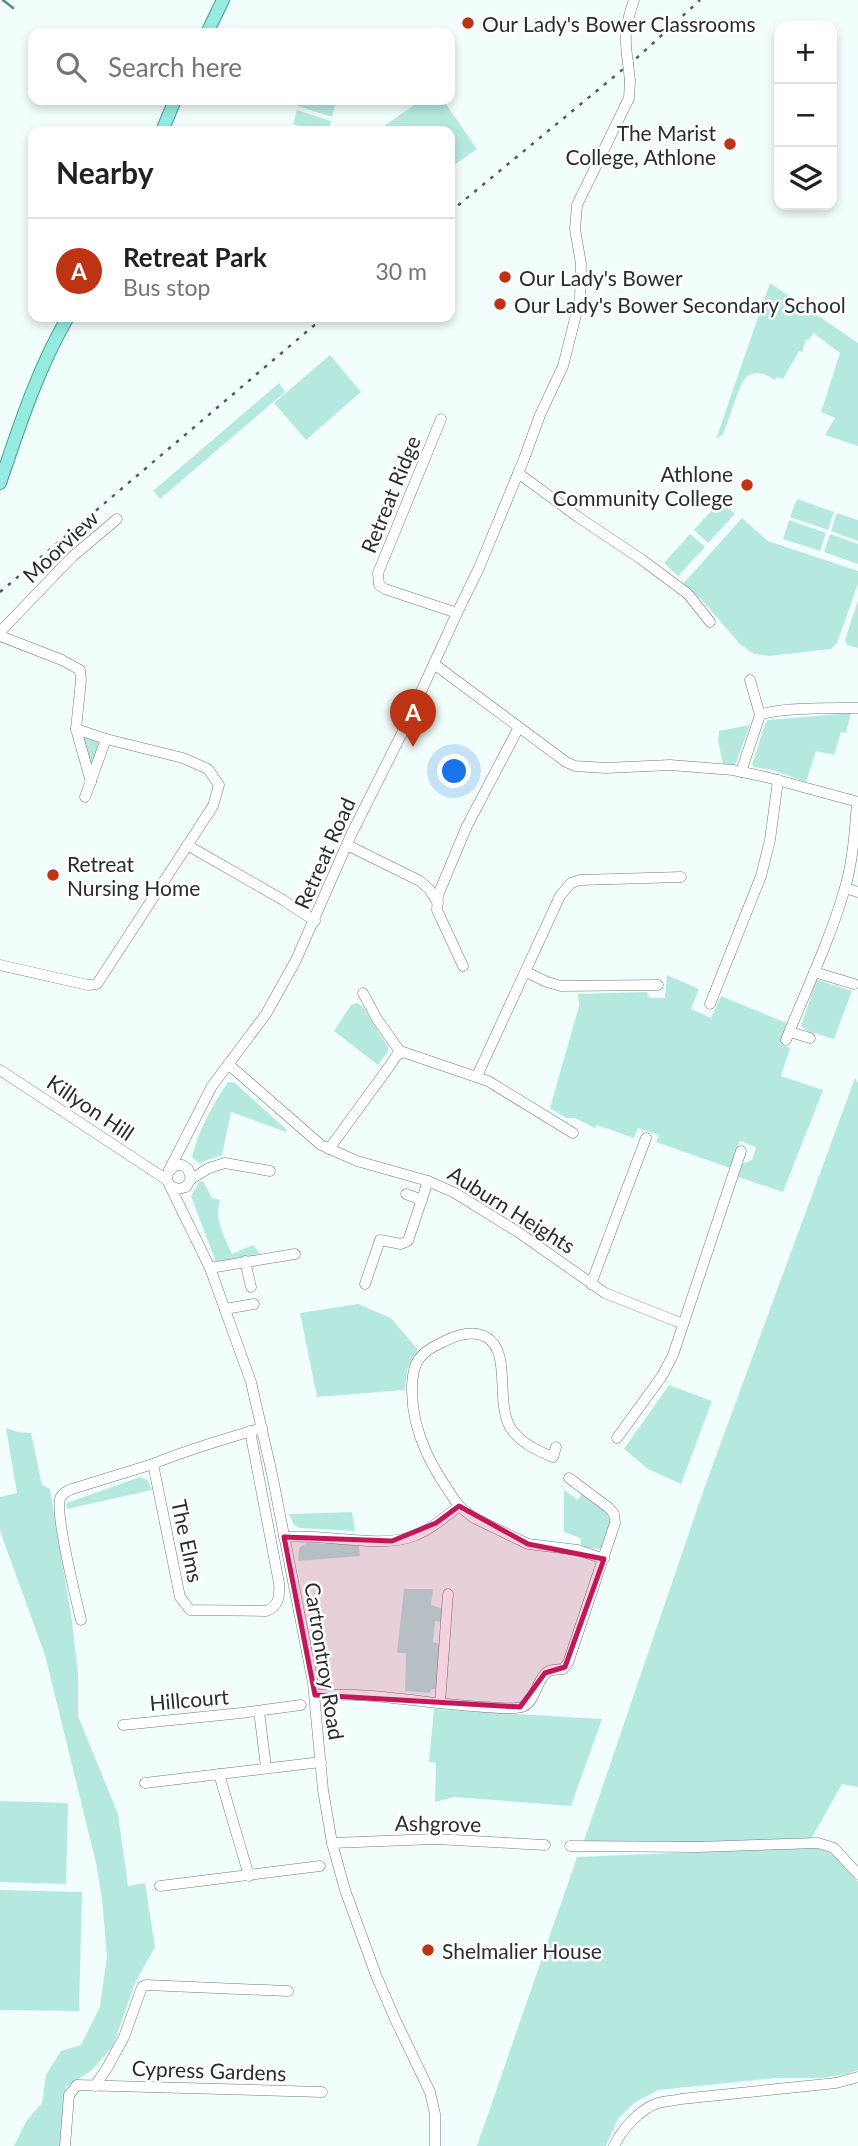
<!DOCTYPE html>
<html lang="en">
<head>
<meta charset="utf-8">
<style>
	:root { --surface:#fff; --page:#f2f2f2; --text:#202124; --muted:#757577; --line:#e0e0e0; --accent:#bd3313 }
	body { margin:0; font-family:Lato,sans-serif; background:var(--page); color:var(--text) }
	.controls { position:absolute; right:21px; top:21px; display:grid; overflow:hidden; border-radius:14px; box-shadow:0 4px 10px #0003 }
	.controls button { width:63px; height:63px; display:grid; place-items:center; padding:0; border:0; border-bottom:2px solid var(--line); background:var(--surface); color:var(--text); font:35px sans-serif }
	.you { position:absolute; left:455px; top:772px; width:24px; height:24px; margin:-18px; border:5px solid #fff; border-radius:50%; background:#1a73e8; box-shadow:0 0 0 10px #1a73e833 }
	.badge { display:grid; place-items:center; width:46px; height:46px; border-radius:50%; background:var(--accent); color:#fff; font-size:23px; font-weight:700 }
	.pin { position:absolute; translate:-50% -58px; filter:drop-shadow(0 2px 4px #0008) }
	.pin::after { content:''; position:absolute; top:37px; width:24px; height:21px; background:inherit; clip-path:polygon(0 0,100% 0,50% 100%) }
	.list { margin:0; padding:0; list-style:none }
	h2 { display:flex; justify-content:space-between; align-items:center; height:91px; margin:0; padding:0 28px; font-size:30px }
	h2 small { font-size:23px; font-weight:400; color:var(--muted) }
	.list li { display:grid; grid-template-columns:46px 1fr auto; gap:21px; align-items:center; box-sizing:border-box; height:105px; padding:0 28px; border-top:2px solid var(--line) }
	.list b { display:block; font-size:26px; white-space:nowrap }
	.list p { margin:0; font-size:23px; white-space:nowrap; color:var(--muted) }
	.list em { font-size:23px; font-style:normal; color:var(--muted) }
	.icon { flex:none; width:38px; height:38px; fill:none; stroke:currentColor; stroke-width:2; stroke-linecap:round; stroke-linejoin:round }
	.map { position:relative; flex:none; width:858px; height:2146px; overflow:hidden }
	.search { position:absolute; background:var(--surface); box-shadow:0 4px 10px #0003; left:28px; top:28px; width:427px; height:77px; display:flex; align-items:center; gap:18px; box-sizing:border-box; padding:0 24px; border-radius:14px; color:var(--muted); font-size:26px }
	.panel { position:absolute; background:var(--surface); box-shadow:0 4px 10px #0003; left:28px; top:126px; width:427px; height:196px; border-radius:14px }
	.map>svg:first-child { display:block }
	.green { fill:#b5e9e0 }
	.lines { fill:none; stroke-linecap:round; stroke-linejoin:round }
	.stream { stroke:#568c84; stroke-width:2.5 }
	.minor-casing { stroke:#717c7a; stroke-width:11 }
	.major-casing { stroke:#42a094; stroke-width:14 }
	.minor { stroke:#fff; stroke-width:10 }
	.major { stroke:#95ebe0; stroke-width:12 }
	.rail { stroke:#545b5a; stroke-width:2.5; stroke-dasharray:3.5 7; stroke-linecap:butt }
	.minor-bridge-casing { stroke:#717c7a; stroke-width:11; stroke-linecap:butt }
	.minor-bridge { stroke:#fff; stroke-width:10 }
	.marked { fill:#c2185b; fill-opacity:0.2; stroke:#c2185b; stroke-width:5; stroke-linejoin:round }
	.poi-dot { fill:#bd3313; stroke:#fff; stroke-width:2.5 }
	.labels { text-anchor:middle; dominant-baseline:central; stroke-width:5; stroke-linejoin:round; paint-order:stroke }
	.poi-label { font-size:21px; fill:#292e2d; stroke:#fff; text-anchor:start }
	.street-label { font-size:21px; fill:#292e2d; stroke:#fff }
</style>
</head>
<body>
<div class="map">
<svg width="858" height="2146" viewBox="0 0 858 2146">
	<rect width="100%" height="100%" fill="#f2fefb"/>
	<g class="green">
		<polygon points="300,100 330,100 336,102 332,117 298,106"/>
		<polygon points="421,100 443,100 477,149 450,168 450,131 377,131"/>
		<polygon points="297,110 331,121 328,131 314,131 293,124"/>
		<path d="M770 283 858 343V446L825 435 835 418 821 412 840 353 813 333 809 340 806 339 802 352 799 351 783 379 778 377 774 380C766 373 752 369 744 380 737 391 729 421 723 434L716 439Z"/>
		<polygon points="330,355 361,392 306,440 274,403"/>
		<polygon points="279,383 285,392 160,499 153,491"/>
		<polygon points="797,499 834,512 828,530 790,517"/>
		<polygon points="720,501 735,514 708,543 694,530"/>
		<polygon points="837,513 858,520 858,541 831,531"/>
		<polygon points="742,518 768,541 858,571 858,584 837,643 831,649 769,656 754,654 741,645 700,598 683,584"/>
		<polygon points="789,520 826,533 820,551 783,539"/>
		<polygon points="690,534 705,547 678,576 664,563"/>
		<polygon points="830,534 858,544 858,564 824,552"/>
		<polygon points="858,600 858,648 847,645 845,640"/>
		<polygon points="851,713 846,733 841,732 834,755 816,751 806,782 772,770 754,767 752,765 765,724 768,720"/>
		<polygon points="750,725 736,763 733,766 723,764 718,741 719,731"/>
		<polygon points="76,729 106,739 91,782"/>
		<polygon points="667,975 699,989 691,1009 711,1018 721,996 789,1024 781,1044 790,1048 781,1076 823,1090 783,1192 738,1177 742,1164 752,1160 756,1147 740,1141 730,1168 656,1142 659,1135 638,1128 634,1138 597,1125 595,1128 575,1118 566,1118 550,1108 579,1006 578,994 646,992 650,998 665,998"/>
		<polygon points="818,980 852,991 834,1039 807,1031 801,1026 816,981"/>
		<polygon points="357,1003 363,1007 388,1047 388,1051 378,1065 334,1031 351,1005"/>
		<polygon points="855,1078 858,1083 858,1787 842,1784 811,1839 662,1843 584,1841 705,1486"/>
		<path d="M228 1082 235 1083 287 1130 286 1132 231 1112 222 1155 199 1163 192 1157C199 1129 212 1106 228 1082Z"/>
		<path d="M203 1181 212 1198 220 1200C214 1220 224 1236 232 1254L253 1245 260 1254 216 1262 191 1196 199 1182Z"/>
		<polygon points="358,1304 391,1318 418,1350 407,1370 405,1390 317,1397 300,1313"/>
		<polygon points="669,1385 712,1401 681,1484 648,1469 624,1449"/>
		<polygon points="6,1428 18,1432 31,1433 42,1485 50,1489 72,1621 78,1674 78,1716 118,1814 128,1886 145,1883 155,1947 135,1983 113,2046 92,2070 66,2087 61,2146 14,2146 27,2120 42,2103 46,2075 61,2051 81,2045 100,2007 107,1956 102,1899 96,1863 45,1655 0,1531 0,1497 17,1493"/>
		<polygon points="140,1477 147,1480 152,1490 67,1509 66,1506 67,1503"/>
		<path d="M564 1490 578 1500 583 1492C607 1512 621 1517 601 1549L585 1548 581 1544 580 1538 564 1532Z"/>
		<polygon points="352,1512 355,1531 300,1528 294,1525 289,1514"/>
		<polygon points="307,1543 359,1545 360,1556 298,1561 299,1548"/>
		<polygon points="404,1589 433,1589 431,1605 443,1609 442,1622 435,1621 433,1642 440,1644 437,1689 432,1689 429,1693 405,1691 406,1653 397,1653"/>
		<polygon points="434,1709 602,1719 571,1806 454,1797 435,1802 436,1763 429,1762"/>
		<polygon points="0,1801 68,1803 66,1884 0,1882"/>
		<polygon points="816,1847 832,1854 858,1882 858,2070 847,2074 821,2078 776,2078 658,2090 634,2103 618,2119 606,2146 477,2146 577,1857"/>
		<polygon points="0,1890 82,1892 79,2011 0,2010"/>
	</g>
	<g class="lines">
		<polyline class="stream" points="3,0 13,8"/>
		<g class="minor-casing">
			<g id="minor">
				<path d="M628 63C624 36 625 26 634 0"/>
				<polyline points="441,419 378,573 379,585 385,589 457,613"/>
				<polyline points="518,473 578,517 641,559 688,594 710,622"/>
				<polyline points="0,632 72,557 117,519"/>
				<polyline points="0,636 62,660 80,670 81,680 76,729 91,782"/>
				<polyline points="434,664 566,762 575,766 606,768 670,765 733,770 766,777 858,802"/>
				<polyline points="750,680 760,715"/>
				<path d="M741 772 760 715C779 707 835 708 858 708"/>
				<polyline points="85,797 106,739"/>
				<polyline points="187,845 283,900 315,921"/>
				<polyline points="347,845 420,881 429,889 438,903"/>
				<polyline points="845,888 858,892"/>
				<polyline points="0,965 88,985 97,984 213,806 219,785 208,769 183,758 106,739 76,729"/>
				<polyline points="463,966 437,910 438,895 467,826 519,727"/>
				<polyline points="526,972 547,982 561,986 658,985"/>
				<polyline points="814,972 854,984"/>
				<polyline points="363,993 377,1019 401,1053"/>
				<polyline points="710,1004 761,876 770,840 778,780"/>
				<polyline points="790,1032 810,1038"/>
				<path d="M786 1040C806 990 830 940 845 888 853 860 855 830 857 802"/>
				<polyline points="228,1064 321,1145 357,1161 428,1181 455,1193 518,1232 605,1293 683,1324"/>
				<polyline points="0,1070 167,1180"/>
				<polyline points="477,1076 560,896 571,883 580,880 681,877"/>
				<polyline points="329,1149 391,1064 397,1055 403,1052 488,1081 573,1133"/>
				<polyline points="169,1170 212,1086 266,1014 296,960 351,835 404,729 457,613 479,568 524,459 540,415 563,366 580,299 581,264 575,229 577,205 629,98 630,81"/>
				<polyline points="191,1179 209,1168 225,1163 270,1171"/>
				<polyline points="171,1186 178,1189 186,1187 191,1179 188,1169 182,1165 175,1165 168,1173 167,1180 210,1268 251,1382 272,1474 313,1683 323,1790 332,1843 345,1890 376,1975 395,2019 430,2092 435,2114 435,2146"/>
				<polyline points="406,1194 422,1200"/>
				<polyline points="245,1261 251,1287"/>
				<polyline points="210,1268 295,1254"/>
				<polyline points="365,1284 380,1240 401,1244 408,1241 428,1181"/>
				<polyline points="591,1284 646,1138"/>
				<polyline points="225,1309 254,1304"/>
				<path d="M250 1431 279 1583C280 1595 279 1607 266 1611L190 1610 180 1597 153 1464C189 1449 225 1439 262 1428"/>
				<polyline points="617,1438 662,1376 673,1355 741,1151"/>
				<polyline points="459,1506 474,1518 528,1544 578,1550 604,1559"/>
				<path d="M284 1537C322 1533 381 1549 414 1536 430 1530 445 1517 459 1506 434 1471 412 1435 412 1390 412 1381 413 1367 419 1359 424 1351 436 1345 445 1341 457 1335 473 1330 486 1337 512 1352 495 1400 510 1427 519 1442 537 1451 553 1457L556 1447"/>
				<path d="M81 1620C76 1599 55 1514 60 1499 62 1493 67 1491 72 1489L153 1464"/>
				<path d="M315 1695C371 1692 428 1704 484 1707 496 1707 511 1710 522 1707 536 1702 536 1680 547 1672 552 1669 558 1670 563 1669L568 1663 615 1523 614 1514 609 1508 569 1478"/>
				<polyline points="440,1703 448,1594"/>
				<polyline points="259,1711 266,1767"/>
				<polyline points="123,1725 241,1713 301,1705"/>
				<polyline points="219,1774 249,1876"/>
				<polyline points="145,1783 321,1762"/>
				<polyline points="332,1843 435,1839 545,1845"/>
				<polyline points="570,1846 698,1847 818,1843 834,1848 858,1874"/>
				<polyline points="160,1886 320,1866"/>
				<polyline points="95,2086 107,2068 124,2037 142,1987 146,1985 288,1991"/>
				<polyline points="65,2146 69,2095 77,2085 322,2092"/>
				<path d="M614 2146C622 2129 640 2109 658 2103 665 2101 673 2101 681 2099L836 2083 858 2077"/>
			</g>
		</g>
		<g class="major-casing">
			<g id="major">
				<polyline points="207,33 223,0"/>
				<polyline points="162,131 175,100"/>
				<path d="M0 483C19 427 38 368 68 317"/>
			</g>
		</g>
		<use href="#minor" class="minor"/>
		<use href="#major" class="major"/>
		<g class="rail">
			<polyline points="450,212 639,56 700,0"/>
			<polyline points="0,592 324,317"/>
		</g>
		<g class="minor-bridge-casing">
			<polyline id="minor-bridge" points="628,63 630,81"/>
		</g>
		<use href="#minor-bridge" class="minor-bridge"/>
	</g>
	<path class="marked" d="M459 1506 528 1544 604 1559 565 1667 545 1673 520 1707 315 1695 284 1537 392 1541 436 1523Z"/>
	<g class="poi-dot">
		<circle cx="468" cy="23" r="7"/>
		<circle cx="730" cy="144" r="7"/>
		<circle cx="505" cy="277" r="7"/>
		<circle cx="500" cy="304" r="7"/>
		<circle cx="747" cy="485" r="7"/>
		<circle cx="53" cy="875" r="7"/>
		<circle cx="428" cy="1950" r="7"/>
	</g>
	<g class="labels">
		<g class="poi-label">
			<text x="482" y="23">Our Lady's Bower Classrooms</text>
			<text x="716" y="132" text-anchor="end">The Marist<tspan x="716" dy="24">College, Athlone</tspan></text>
			<text x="519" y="277">Our Lady's Bower</text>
			<text x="514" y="304">Our Lady's Bower Secondary School</text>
			<text x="733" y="473" text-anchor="end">Athlone<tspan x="733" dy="24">Community College</tspan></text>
			<text x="67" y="863">Retreat<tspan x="67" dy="24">Nursing Home</tspan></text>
			<text x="442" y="1950">Shelmalier House</text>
		</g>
		<g class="street-label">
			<text transform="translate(390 494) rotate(-68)">Retreat Ridge</text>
			<text transform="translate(60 546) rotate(-43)">Moorview</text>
			<text transform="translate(324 853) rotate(-66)">Retreat Road</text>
			<text transform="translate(91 1107) rotate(34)">Killyon Hill</text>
			<text transform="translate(512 1209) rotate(32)">Auburn Heights</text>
			<text transform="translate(188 1541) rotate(78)">The Elms</text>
			<text transform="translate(325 1661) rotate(81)">Cartrontroy Road</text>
			<text transform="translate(189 1699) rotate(-5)">Hillcourt</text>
			<text transform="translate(438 1823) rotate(1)">Ashgrove</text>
			<text transform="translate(209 2070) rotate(2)">Cypress Gardens</text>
		</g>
	</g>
</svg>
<div class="controls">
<button>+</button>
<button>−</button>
<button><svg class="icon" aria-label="layers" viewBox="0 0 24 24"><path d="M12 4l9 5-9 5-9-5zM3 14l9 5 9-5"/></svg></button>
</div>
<div class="you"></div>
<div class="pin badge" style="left:413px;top:747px">A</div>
<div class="search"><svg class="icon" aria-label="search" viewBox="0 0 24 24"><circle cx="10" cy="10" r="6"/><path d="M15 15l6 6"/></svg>Search here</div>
<section class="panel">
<h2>Nearby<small></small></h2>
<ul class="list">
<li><span class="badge">A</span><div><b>Retreat Park</b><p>Bus stop</p></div><em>30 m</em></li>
</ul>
</section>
</div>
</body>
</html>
